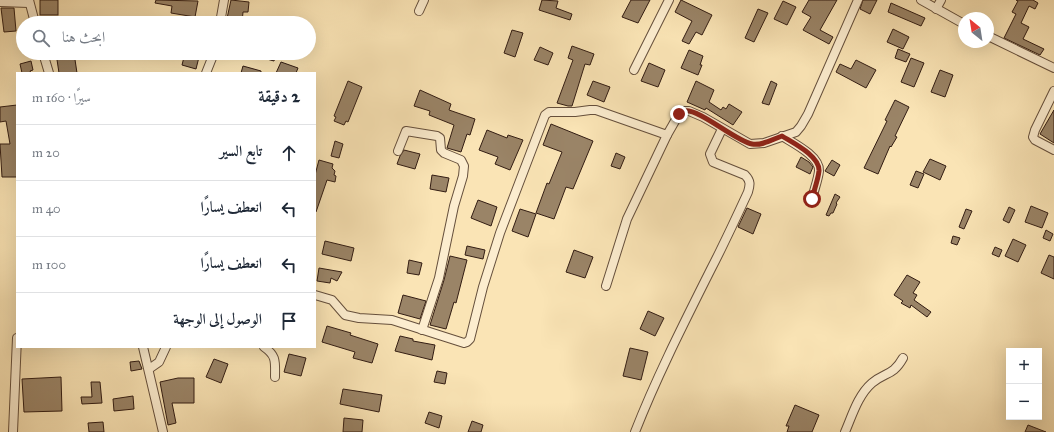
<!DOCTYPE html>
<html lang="ar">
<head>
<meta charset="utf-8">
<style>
	:root { --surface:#fff; --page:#f2f2f3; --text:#1f2937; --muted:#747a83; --line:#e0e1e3 }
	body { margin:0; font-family:"IM FELL Great Primer",Amiri,serif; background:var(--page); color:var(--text); direction:rtl }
	.controls { position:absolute; right:12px; bottom:12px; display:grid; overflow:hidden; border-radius:0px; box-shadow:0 4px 16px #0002 }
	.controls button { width:36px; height:36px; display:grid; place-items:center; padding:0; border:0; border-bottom:1px solid var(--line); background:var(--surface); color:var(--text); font:20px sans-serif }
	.compass { position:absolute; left:958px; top:12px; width:36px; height:36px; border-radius:50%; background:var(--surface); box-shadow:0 4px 16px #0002; rotate:330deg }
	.stop { position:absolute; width:12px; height:12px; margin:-9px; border:3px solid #8f2418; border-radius:50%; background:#fff }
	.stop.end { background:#8f2418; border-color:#fff; box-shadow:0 1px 4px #0008 }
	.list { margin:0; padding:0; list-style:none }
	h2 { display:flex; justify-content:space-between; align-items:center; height:52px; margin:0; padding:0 16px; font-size:17px }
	h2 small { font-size:13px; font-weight:400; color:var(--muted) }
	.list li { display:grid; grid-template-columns:26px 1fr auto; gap:12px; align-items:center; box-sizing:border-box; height:56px; padding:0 16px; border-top:1px solid var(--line) }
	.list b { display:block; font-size:15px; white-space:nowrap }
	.list em { font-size:13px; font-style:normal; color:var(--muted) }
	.icon { flex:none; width:22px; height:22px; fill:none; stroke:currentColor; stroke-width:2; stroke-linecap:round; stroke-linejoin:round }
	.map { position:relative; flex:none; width:1054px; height:432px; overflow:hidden; direction:ltr }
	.search { position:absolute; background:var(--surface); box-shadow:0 4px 16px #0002; left:16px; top:16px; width:300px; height:44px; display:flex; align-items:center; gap:10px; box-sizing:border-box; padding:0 14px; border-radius:22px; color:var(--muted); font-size:15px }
	.panel { position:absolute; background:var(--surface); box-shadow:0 4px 16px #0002; left:16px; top:72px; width:300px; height:276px; border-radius:0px; direction:rtl }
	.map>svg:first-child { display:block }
	.building { fill:#9a8467; stroke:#331d13 }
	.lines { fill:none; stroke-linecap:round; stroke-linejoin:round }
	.minor-casing { stroke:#654f3c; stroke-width:10 }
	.minor { stroke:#fcedcf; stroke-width:8 }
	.route { stroke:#8f2418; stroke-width:5 }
</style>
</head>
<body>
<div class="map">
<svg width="1054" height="432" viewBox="0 0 1054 432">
	<rect width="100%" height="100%" fill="#fae4b5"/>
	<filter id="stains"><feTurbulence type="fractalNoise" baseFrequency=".005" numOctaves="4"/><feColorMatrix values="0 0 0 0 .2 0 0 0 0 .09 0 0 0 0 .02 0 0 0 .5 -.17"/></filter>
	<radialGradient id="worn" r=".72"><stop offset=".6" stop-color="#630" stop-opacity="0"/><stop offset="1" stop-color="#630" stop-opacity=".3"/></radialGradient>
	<g class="building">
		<rect x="40" y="0" width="18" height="15"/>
		<polygon points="156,0 198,1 195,17 171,13 172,6 155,3"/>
		<polygon points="231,0 249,2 248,12 243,12 242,23 226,23"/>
		<polygon points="542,0 558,1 556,8 572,14 570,20 539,10"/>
		<polygon points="631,0 650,0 638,23 622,17"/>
		<polygon points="681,0 712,15 702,35 696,32 689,44 682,41 692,21 675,12"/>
		<polygon points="809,0 837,0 820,30 833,37 829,44 803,30 811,17 802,12"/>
		<polygon points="863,0 877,0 870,14 860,9"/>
		<polygon points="1016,0 1033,0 1038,3 1035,9 1029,6 1021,23 1029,27 1023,39 1044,49 1040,55 1004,38 1016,14 1012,12 1018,1"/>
		<polygon points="783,1 796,7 787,25 774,19"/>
		<polygon points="891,3 925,18 921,26 888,12"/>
		<polygon points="1,8 14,8 16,31 4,32"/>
		<polygon points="758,9 768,13 754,42 745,38"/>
		<polygon points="893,29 909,37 903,49 887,42"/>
		<polygon points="512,30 523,33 515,57 504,53"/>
		<polygon points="572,46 594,54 590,65 585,64 572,106 568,106 557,103 573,60 568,58"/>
		<polygon points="540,47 553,53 548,65 534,60"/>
		<polygon points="898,49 910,54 906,62 895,58"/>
		<polygon points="689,50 703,56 700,65 702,65 698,75 681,68"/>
		<polygon points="56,53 74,53 77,73 59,73"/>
		<polygon points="185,53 200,53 196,69 182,65"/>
		<polygon points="253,53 276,53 274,61 252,55"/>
		<polygon points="911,58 924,63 914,87 901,82"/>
		<polygon points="856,60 876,70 866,88 836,72 840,64 851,69"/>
		<polygon points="31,61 33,70 30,71 31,73 22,73 20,64"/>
		<polygon points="281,62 298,68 296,73 276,73"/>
		<polygon points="649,63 665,70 658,87 641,81"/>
		<polygon points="243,66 261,71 261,73 241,73"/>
		<polygon points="940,70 953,75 945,97 931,92"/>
		<polygon points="348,81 362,87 348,122 346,121 344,125 334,121 336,117 334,116"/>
		<polygon points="593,81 610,87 604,102 587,95"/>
		<polygon points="696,81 714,90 709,102 721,110 723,107 726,109 729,104 742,112 733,125 706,108 705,110 687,102"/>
		<polygon points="771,81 777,84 769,105 762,103"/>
		<polygon points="420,90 451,104 449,110 475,119 470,135 467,134 461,152 447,148 454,125 429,115 430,111 414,106"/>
		<polygon points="895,100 909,107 895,136 897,137 891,147 890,146 878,174 864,168 887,121 885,120"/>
		<polygon points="17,105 17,177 2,177 0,144 10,144 6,121 0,122 0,107"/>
		<polygon points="1054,110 1054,143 1040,134"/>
		<polygon points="551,124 593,141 573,189 566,187 554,219 536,213 547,183 549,184 562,152 543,145"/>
		<polygon points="487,130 507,138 508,135 523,140 510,170 495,164 498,157 479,150"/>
		<polygon points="335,141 343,144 339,158 331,156"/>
		<polygon points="404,150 420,154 415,169 397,164 400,156"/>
		<polygon points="616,153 625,157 620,169 611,166"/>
		<polygon points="801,157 809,162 813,167 810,174 796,167"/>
		<polygon points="930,159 946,166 940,180 923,172"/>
		<polygon points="319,160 333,164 332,168 335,171 334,175 336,176 335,182 327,180 316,212 315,212 315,175"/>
		<polygon points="832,160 840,165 834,176 825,171"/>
		<polygon points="916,171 924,174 918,188 910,185"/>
		<polygon points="432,175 449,178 446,192 430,189"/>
		<polygon points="835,194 840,197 836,203 837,204 833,213 831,213 829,216 826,215"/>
		<polygon points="478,200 497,207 491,226 471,218"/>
		<polygon points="1031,206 1048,213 1042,228 1025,222"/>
		<polygon points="1009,207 1015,210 1009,223 1003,220"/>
		<polygon points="747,208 761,214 753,234 738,227"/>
		<polygon points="520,209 536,214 528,237 512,231"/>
		<polygon points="966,209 972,211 964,229 959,227"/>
		<polygon points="1046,230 1053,234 1050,241 1043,238"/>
		<polygon points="953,236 960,238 957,245 951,243"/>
		<polygon points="1013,239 1026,245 1018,262 1005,256"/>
		<polygon points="325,241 354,248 351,261 322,254"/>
		<polygon points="467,246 485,250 483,259 465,255"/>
		<polygon points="995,247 1002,250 999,257 992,254"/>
		<polygon points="574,250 593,257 585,278 566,272"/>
		<polygon points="1049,255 1054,257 1054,279 1041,273"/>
		<polygon points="450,256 467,260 456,303 454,302 446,329 430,325 444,280"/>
		<polygon points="409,260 422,263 419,275 407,273"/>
		<polygon points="319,268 342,272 337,281 331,278 330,283 317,281"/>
		<polygon points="907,275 920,282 913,293 917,295 914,300 931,312 927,317 911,305 910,308 901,303 903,301 894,295"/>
		<polygon points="403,295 426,301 420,319 398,313"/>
		<polygon points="648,311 664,318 655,336 640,329"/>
		<polygon points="327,326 351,333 350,335 378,344 372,363 353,358 355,352 322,342"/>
		<polygon points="400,336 413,339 413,341 435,345 432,360 395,351"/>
		<polygon points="630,348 648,352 641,380 623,376"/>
		<polygon points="289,354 306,358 301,376 284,372"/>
		<polygon points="214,359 228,364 221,383 206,377"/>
		<polygon points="139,361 142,369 131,371 130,362"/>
		<polygon points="437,371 447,373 445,384 434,382"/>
		<polygon points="61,377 62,411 24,412 22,379"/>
		<polygon points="178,378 194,378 194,403 172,403 176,423 168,425 160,382"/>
		<polygon points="91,382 100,382 102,403 82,404 81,397 92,397"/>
		<polygon points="343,389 382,395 379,412 340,404"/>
		<polygon points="133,396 134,409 114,411 113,399"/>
		<polygon points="795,405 819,415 812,432 787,432 789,426 786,426"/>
		<polygon points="429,412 442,416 439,428 425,423"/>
		<polygon points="344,418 363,420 362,432 343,432"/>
		<polygon points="472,421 483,425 481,432 468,432"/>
		<polygon points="103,422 104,432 89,432 88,423"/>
		<polygon points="1028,425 1046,432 1025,432"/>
	</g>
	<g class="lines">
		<g class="minor-casing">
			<g id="minor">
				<polyline points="29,0 35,23"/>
				<polyline points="921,0 964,24"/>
				<polyline points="0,2 29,3"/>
				<polyline points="936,9 941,0"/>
				<polyline points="419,11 424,0"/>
				<polyline points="220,23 224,0"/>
				<polyline points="988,36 1054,68"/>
				<polyline points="43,53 49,73"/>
				<polyline points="634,70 669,0"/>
				<polyline points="206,73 214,53"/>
				<polyline points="1054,91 1035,130 1033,137 1035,140 1054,150"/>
				<path d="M782 136C793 143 820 156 819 171 818 180 814 190 812 199"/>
				<polyline points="398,151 406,131 437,136 440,138 441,150 444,153 461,160 464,166 463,176 454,206 439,278 422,330"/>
				<polyline points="606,286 627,219 667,135"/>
				<polyline points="315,295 332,300 345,315 359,318 392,320 464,343 467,342 470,339 483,287 500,233 545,115 549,112 575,112 590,110 596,110 667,135 679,114 684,111 689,111 703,117 750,144 764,143 796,132 801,126 808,114 858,0"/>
				<polyline points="143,347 163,432"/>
				<path d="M264 347C277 356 275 362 275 377"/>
				<polyline points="149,369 159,362 166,347"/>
				<polyline points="13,432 17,338"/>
				<path d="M635 432C657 376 684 323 711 269 724 244 736 218 748 192 750 185 751 181 745 175L713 162 710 154 722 129"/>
				<path d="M845 432C852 416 858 395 872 383 885 372 893 376 903 358"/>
			</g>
		</g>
		<use href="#minor" class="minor"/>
	</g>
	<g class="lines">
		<path class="route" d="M679 114C680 114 683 112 684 111 699 108 735 141 752 144 762 146 773 139 782 136 793 143 820 156 819 171 818 180 814 190 812 199"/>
	</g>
	<rect width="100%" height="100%" filter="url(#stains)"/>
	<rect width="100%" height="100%" fill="url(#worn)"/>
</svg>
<div class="controls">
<button>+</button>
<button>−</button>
</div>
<svg class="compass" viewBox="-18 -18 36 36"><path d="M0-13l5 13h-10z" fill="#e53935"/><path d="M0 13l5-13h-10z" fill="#747a83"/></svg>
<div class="stop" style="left:812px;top:199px"></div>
<div class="stop end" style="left:679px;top:114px"></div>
<div class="search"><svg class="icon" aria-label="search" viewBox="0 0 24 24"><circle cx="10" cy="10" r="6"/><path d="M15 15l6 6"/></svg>ابحث هنا</div>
<section class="panel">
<h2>2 دقيقة<small>سيرًا · 160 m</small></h2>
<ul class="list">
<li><svg class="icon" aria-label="ahead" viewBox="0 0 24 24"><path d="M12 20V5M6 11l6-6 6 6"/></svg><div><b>تابع السير</b></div><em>20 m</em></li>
<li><svg class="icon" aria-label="left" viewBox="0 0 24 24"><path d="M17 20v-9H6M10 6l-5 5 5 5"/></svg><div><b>انعطف يسارًا</b></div><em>40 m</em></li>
<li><svg class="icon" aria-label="left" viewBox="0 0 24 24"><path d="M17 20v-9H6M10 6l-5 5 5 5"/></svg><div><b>انعطف يسارًا</b></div><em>100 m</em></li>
<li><svg class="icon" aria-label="arrive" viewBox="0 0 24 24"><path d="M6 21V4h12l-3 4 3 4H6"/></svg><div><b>الوصول إلى الوجهة</b></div></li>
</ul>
</section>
</div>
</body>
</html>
